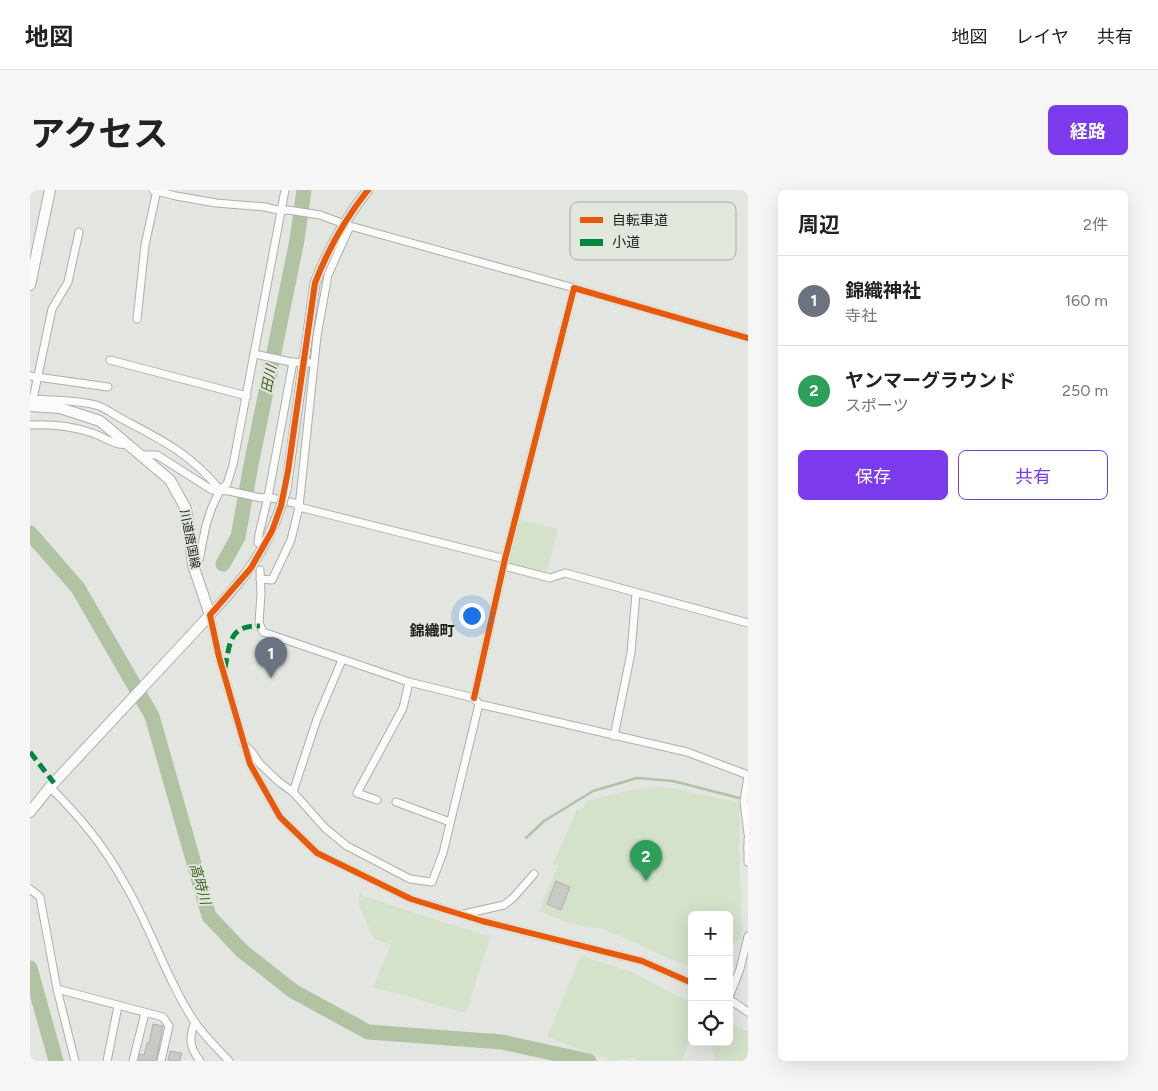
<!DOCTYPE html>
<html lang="ja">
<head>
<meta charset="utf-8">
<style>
	:root { --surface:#fff; --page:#f6f6f6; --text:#222; --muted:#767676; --line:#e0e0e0; --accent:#7c3aed }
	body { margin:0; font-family:Figtree,"Noto Sans JP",sans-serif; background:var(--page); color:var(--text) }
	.controls { position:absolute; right:15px; bottom:15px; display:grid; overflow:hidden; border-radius:8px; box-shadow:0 5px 20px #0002 }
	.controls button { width:45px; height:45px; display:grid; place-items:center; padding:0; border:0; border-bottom:1px solid var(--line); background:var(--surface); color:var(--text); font:25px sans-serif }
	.you { position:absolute; left:441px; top:425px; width:18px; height:18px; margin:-12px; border:4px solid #fff; border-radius:50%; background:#1a73e8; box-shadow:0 0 0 8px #1a73e833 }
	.badge { display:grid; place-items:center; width:32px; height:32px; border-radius:50%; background:var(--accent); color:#fff; font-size:16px; font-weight:700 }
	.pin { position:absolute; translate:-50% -41px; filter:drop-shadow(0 1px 2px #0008) }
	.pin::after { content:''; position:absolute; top:26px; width:18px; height:15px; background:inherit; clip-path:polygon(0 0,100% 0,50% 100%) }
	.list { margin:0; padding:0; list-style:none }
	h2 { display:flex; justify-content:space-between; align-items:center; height:65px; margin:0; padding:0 20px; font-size:21px }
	h2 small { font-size:16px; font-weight:400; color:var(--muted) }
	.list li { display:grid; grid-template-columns:32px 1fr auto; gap:15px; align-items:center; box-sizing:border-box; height:90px; padding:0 20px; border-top:1px solid var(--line) }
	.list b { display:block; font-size:19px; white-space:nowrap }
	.list p { margin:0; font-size:16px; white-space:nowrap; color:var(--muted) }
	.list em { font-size:16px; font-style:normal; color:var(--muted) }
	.actions { display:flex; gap:10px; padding:15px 20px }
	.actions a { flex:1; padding:11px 0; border:1px solid var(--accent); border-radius:8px; text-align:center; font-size:18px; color:var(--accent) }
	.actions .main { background:var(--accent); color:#fff }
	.icon { flex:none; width:28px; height:28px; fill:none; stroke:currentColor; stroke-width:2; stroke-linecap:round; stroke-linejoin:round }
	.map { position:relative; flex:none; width:718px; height:871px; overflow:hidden; border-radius:8px }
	header { display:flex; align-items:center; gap:30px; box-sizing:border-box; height:70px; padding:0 25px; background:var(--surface); border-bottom:1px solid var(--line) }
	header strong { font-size:24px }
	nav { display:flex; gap:28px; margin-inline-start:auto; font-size:18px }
	.intro { display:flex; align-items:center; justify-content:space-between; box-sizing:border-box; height:120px; padding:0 30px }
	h1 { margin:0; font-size:35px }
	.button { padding:12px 22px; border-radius:8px; background:var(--accent); color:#fff; font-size:18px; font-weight:700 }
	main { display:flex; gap:30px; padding:0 30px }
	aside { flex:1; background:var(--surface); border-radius:8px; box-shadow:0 5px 20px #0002 }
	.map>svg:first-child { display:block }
	.green { fill:#d4e2ca }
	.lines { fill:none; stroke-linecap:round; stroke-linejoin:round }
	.stream { stroke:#b2c3a4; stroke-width:2.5 }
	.river { stroke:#b2c3a4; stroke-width:15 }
	.building { fill:#c8cac6; stroke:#afb1ae }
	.minor-casing { stroke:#adafac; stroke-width:9 }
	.tertiary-casing { stroke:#adafac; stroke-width:11 }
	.secondary-casing { stroke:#adafac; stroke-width:12 }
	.minor { stroke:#fbfbfa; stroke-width:7 }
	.tertiary { stroke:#fbfbfa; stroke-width:9 }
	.secondary { stroke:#fbfbfa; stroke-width:10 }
	.tertiary-bridge-casing { stroke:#adafac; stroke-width:11; stroke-linecap:butt }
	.tertiary-bridge { stroke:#fbfbfa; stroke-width:9 }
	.quiet { stroke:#00873e; stroke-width:5; stroke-dasharray:10 5; stroke-linecap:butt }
	.cycleway-casing { stroke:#e2e7de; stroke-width:9 }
	.cycleway { stroke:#e8590c; stroke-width:6 }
	.labels { text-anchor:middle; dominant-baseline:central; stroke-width:4; stroke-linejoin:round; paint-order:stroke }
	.street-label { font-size:12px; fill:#1f201d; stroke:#e2e7de }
	.water-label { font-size:14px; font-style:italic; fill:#426123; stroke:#e2e7de }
	.quarter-label { font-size:15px; font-weight:bold; fill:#1f201d; stroke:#e2e7de }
	.key { fill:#e2e7de; stroke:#a8aba4; stroke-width:1 }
	.key-label { font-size:14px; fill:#1f201d }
</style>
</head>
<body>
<header>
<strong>地図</strong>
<nav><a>地図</a><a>レイヤ</a><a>共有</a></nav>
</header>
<div class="intro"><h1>アクセス</h1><a class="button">経路</a></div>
<main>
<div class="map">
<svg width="718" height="871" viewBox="0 0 718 871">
	<rect width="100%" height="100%" fill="#e2e5e0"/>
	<g class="green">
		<polygon points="489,329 528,339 517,380 515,383 481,375 478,372"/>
		<polygon points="625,597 642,598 710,613 709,661 712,748 699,757 699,725 662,725 662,777 640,769 597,749 572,739 539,733 509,721 528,676 523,674 547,620 551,621 557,611 597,601"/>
		<polygon points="329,701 333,706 460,747 436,823 343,797 361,755 344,748 329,716"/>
		<polygon points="551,766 602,782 662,813 662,845 651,871 610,871 602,868 583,871 517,847"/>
		<polygon points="699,832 718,842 718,871 685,871 681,852 699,852"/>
	</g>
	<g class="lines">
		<polyline class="stream" points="496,648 514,631 563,601 607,588 643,591 709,608"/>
		<g class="river">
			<polyline points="0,343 48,398 122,526 179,726 211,760 263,801 338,842 472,852 559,871"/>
			<polyline points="193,374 208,347 221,275 267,50 274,0"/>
			<polyline points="0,778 26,871"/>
		</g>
	</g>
	<g class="building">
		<polygon points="526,691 540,697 531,720 517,714"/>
		<polygon points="123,834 133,836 126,871 107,871 109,864 114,865 117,853 119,853"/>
		<polygon points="140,861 152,863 150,871 138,871"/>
	</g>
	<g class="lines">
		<g class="minor-casing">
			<g id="minor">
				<polyline points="123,0 146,6 186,13 235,17 252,21 258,20 290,25 320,36 298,85 287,146 269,317 261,350 242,390 230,389"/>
				<polyline points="320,36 544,98"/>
				<polyline points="107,129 115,55 127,0"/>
				<polyline points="224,164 261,172 284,173"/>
				<polyline points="80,170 217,206"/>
				<polyline points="0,186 78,197"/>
				<path d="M0 209C18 210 53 210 69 216 77 219 84 225 92 229 132 250 161 264 190 300"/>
				<polyline points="3,209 22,119 38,92 49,42"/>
				<path d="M0 235C21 234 42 236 62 243 75 247 86 257 99 254"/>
				<polyline points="112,265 127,265 182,300 199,301 231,308 238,307 264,313 269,317 475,369"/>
				<polyline points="228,353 229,344 238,307 263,172"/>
				<polyline points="163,375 169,370 176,335 182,317 190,300 197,294 203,275 255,0"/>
				<polyline points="474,376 520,388 535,383 718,433"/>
				<polyline points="180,425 189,467 220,574 250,627 287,663 381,709 452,731 612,771 662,793"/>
				<polyline points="444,508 475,369 544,98 718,148"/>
				<polyline points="449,514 657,562 718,585"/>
				<polyline points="584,546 601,463 606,403"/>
				<polyline points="214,555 221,561 230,574 249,592 263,602 295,638 317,656 380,689 402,692 413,663 449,514 444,508 379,492 233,442 229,433 231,404 230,380"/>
				<polyline points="718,586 714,611 718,644"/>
				<path d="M20 597C51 628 74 656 95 694 121 738 136 788 164 831 174 846 187 858 199 871"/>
				<polyline points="263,602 287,529 312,470"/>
				<polyline points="347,610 327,603 373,518 379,492"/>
				<polyline points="366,612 420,632"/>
				<polyline points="718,649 718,658"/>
				<polyline points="718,658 718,672"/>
				<polyline points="0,699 10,707 27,799 45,871"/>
				<polyline points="434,724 474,715 483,708 504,684"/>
				<polyline points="27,799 133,827 139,836 131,871"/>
				<polyline points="699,807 710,779 718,746"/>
				<polyline points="699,809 718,822"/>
				<path d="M165 832C159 847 159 857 170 871"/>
				<polyline points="77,871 88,816"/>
				<polyline points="103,871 115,823"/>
			</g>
		</g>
		<g class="tertiary-casing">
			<g id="tertiary">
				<path d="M256 299 285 93C298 59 315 29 338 0"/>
				<path d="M180 425C214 388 234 365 251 316"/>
			</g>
		</g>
		<g class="secondary-casing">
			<g id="secondary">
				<polyline points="0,95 20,0"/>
				<polyline points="0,216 30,218 70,231 140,290 156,319 163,375 180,425 20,597 0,622"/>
			</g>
		</g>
		<use href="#minor" class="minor"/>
		<use href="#tertiary" class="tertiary"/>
		<use href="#secondary" class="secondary"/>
		<g class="tertiary-bridge-casing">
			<polyline id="tertiary-bridge" points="251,316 256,299"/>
		</g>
		<use href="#tertiary-bridge" class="tertiary-bridge"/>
		<g class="quiet">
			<path d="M195 478C200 453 199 435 230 436"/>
			<polyline points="0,562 24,593"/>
		</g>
		<g class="cycleway-casing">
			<g id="cycleway">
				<path d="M338 0C315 29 298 59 285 93L258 281 251 316 242 341 221 378 180 425 189 467 220 574 250 627 287 663 381 709 452 731 612 771 662 793"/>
				<polyline points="444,508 475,369 544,98 718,148"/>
			</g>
		</g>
		<use href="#cycleway" class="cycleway"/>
	</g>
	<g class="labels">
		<g class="street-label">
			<text transform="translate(160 349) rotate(79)">川道唐国線</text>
		</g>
		<g class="water-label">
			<text transform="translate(239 189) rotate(-79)">田川</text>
			<text transform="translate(170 694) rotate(74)">高時川</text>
		</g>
		<g class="quarter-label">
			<text x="402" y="441">錦織町</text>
		</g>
	</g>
	<rect x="540" y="12" width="166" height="58" rx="8" class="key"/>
	<rect x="550" y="27" width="23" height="6" fill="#e8590c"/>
	<rect x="550" y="49" width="23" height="7" fill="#00873e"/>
	<g class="key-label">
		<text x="582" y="35">自転車道</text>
		<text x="582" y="57">小道</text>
	</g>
</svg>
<div class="controls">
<button>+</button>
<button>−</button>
<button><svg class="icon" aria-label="locate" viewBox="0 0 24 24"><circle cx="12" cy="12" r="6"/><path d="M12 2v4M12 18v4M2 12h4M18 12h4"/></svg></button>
</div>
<div class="you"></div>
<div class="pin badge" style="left:241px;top:488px;background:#6b7280">1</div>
<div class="pin badge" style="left:616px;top:691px;background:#2e9e5b">2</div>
</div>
<aside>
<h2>周辺<small>2件</small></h2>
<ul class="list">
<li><span class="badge" style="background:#6b7280">1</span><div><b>錦織神社</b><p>寺社</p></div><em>160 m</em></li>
<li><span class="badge" style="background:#2e9e5b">2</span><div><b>ヤンマーグラウンド</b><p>スポーツ</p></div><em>250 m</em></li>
</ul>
<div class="actions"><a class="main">保存</a><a>共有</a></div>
</aside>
</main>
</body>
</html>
